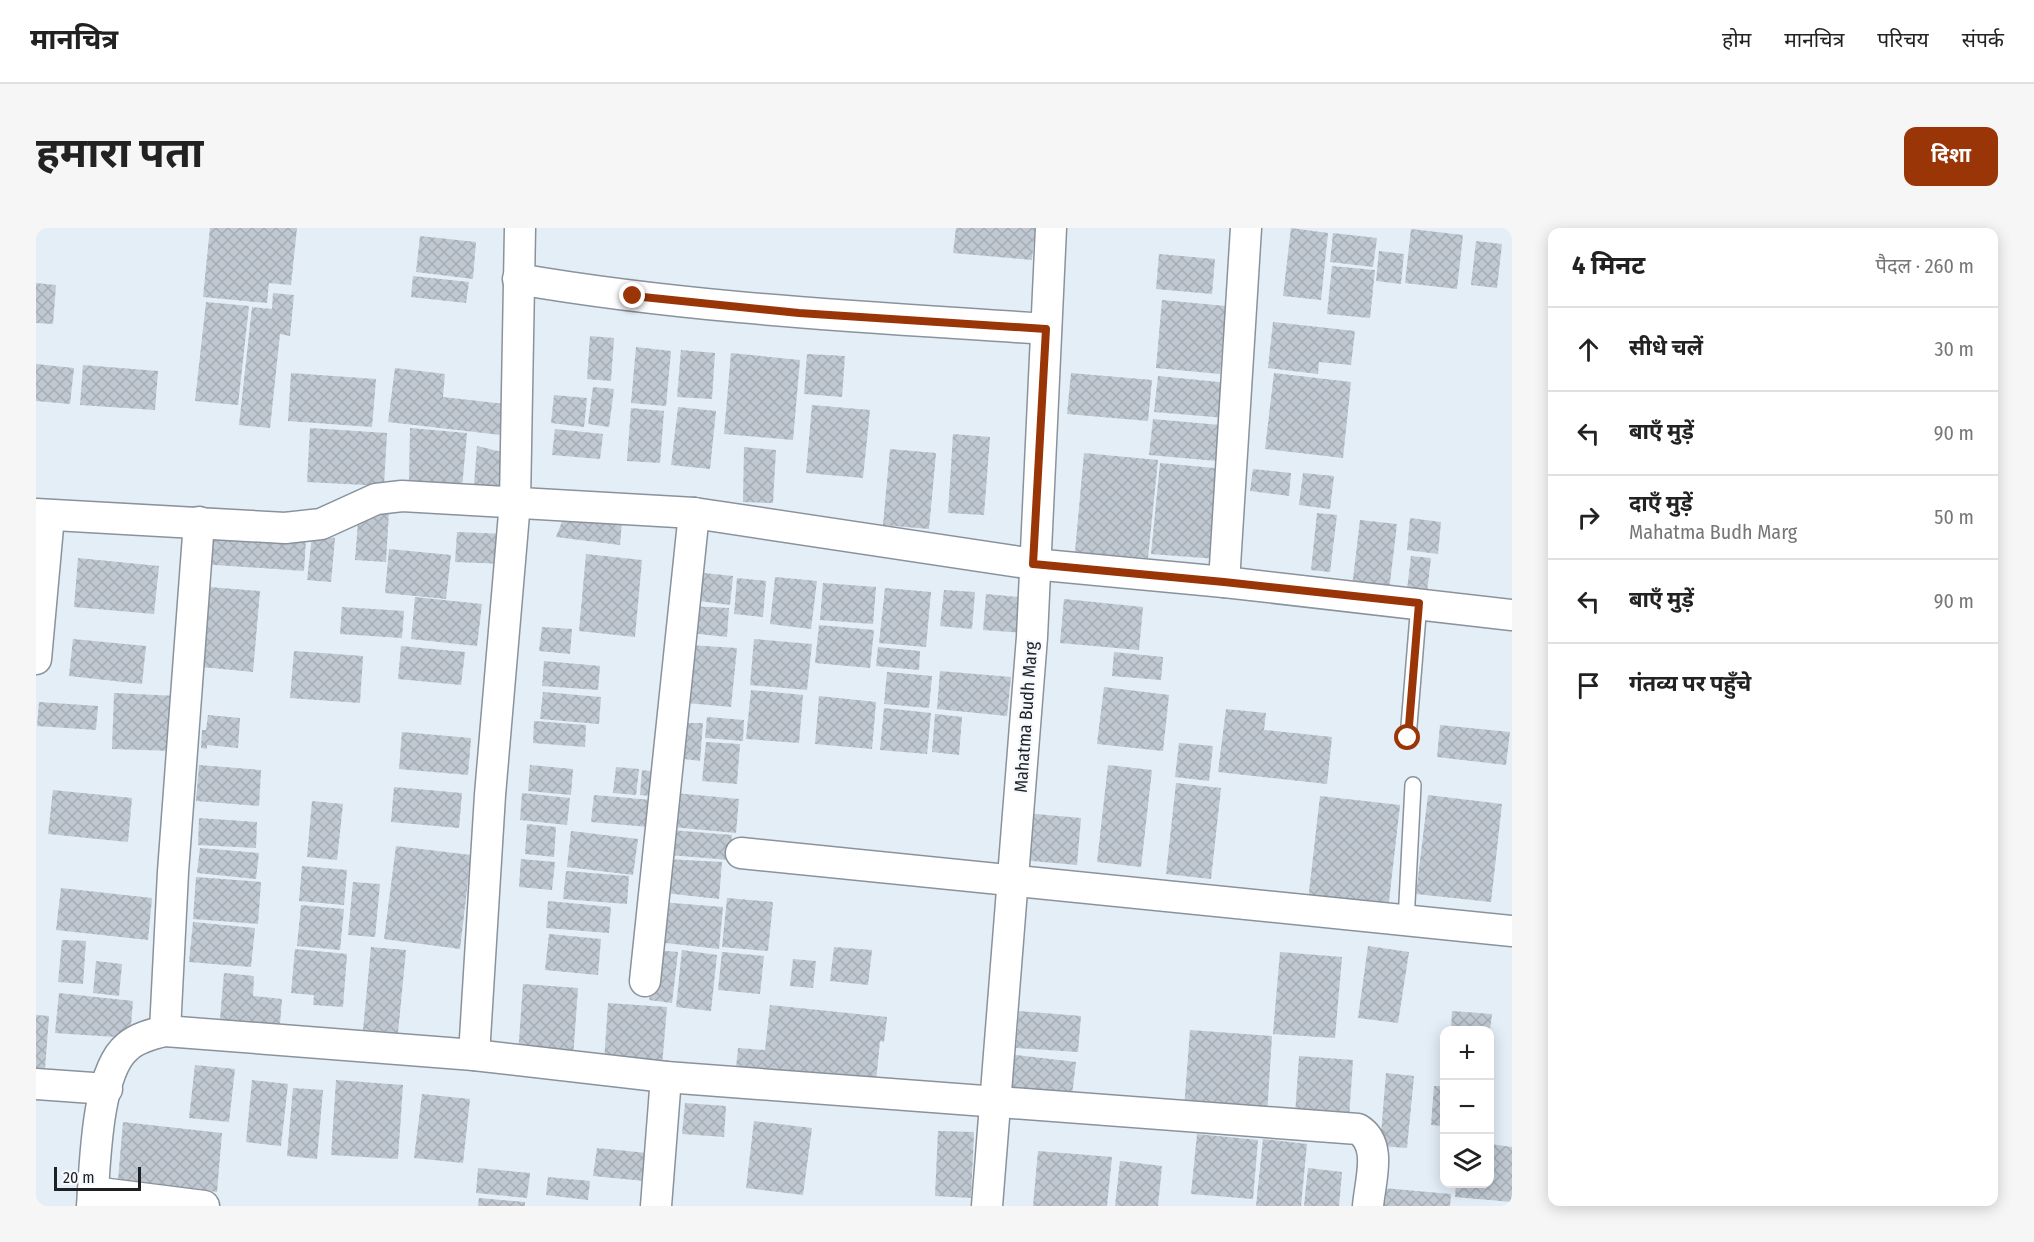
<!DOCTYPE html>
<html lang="hi">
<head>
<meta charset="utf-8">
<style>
	:root { --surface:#fff; --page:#f6f6f6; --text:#222; --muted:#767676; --line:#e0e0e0; --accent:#9a3508 }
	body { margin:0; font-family:"Fira Sans Condensed","Noto Sans Devanagari",sans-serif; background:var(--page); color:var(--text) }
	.controls { position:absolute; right:18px; bottom:18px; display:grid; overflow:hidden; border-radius:12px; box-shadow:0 3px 15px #0003 }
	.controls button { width:54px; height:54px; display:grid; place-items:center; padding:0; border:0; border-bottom:2px solid var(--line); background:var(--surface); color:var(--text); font:30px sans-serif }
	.scale { position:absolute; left:18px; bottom:15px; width:87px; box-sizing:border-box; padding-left:6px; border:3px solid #1e2124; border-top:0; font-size:16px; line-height:21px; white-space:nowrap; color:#1e2124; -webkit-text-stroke:4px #f6fafe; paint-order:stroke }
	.stop { position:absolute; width:18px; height:18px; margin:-14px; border:4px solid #9a3508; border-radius:50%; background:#fff }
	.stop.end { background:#9a3508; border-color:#fff; box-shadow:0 2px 6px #0008 }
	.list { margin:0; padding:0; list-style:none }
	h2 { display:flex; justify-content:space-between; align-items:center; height:78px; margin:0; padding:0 24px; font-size:26px }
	h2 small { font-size:20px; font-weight:400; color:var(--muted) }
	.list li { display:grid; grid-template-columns:39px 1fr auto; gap:18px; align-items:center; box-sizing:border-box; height:84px; padding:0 24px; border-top:2px solid var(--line) }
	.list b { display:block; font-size:22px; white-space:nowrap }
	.list p { margin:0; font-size:20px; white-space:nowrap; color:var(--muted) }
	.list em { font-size:20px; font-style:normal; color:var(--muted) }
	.icon { flex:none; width:33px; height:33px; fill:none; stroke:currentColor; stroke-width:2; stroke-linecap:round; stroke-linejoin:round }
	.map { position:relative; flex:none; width:1476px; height:978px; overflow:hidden; border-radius:12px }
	header { display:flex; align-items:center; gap:36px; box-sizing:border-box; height:84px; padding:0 30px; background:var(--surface); border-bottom:2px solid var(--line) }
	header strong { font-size:28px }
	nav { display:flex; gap:33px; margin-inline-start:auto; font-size:21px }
	.intro { display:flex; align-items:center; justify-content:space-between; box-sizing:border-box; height:144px; padding:0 36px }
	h1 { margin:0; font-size:42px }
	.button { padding:15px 27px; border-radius:12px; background:var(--accent); color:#fff; font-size:21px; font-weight:700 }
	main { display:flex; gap:36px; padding:0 36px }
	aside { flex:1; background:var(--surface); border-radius:12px; box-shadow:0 3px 15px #0003 }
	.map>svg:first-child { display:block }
	.building { fill:url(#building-cross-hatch) }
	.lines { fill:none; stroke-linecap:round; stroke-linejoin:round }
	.lane-casing { stroke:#8a939c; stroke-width:18 }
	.street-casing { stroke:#8a939c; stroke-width:33 }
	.lane { stroke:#fff; stroke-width:15 }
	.street { stroke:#fff; stroke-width:30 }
	.route { stroke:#9a3508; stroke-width:8 }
	.labels { text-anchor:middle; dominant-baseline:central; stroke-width:4.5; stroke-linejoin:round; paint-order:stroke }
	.street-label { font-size:18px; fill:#1e2124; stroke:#f6fafe }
</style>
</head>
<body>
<header>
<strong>मानचित्र</strong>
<nav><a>होम</a><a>मानचित्र</a><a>परिचय</a><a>संपर्क</a></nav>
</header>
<div class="intro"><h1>हमारा पता</h1><a class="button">दिशा</a></div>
<main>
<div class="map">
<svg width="1476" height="978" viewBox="0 0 1476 978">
	<defs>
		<pattern id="building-cross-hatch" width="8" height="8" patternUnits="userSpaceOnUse" patternTransform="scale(1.5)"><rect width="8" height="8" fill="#c0c9d2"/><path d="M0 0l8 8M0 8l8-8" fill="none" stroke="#a5acb4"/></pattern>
	</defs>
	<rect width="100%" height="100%" fill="#e4eef7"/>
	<g class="building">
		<polygon points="174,0 261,0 255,57 233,55 231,75 167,69"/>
		<polygon points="920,0 999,0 996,32 917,25"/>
		<polygon points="1255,0 1292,5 1285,72 1247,68"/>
		<polygon points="1375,1 1427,7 1421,61 1369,55"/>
		<polygon points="1297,5 1341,10 1337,39 1294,34"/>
		<polygon points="384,8 440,14 437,51 380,44"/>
		<polygon points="1440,13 1466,16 1461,60 1435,57"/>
		<polygon points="1343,23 1368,26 1365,56 1340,53"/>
		<polygon points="1123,26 1179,31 1176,66 1120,61"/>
		<polygon points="1296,38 1339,42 1334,90 1291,86"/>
		<polygon points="377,48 433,54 430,75 375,69"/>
		<polygon points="0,55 20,57 17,96 0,95"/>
		<polygon points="237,65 258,67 254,108 244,106 234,200 203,197 216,79 236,81"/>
		<polygon points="1126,72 1190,78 1184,146 1120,140"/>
		<polygon points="170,74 213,78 202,177 159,173"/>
		<polygon points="1237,94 1319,103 1315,137 1283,134 1282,146 1232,140"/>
		<polygon points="554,108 578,110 575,153 551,151"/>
		<polygon points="600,119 635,123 630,178 595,175"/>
		<polygon points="645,122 679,125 676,171 641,169"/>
		<polygon points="695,125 764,132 757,212 688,206"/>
		<polygon points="771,126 809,128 806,169 768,166"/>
		<polygon points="0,136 38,140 34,176 0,173"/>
		<polygon points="47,137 122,143 119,182 44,177"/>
		<polygon points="359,140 409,146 407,169 469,176 465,207 352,194"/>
		<polygon points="255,145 340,151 336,199 252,193"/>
		<polygon points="1035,145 1116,152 1112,193 1031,186"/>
		<polygon points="1238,145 1315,154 1307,230 1229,221"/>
		<polygon points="1122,148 1193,155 1190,190 1118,184"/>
		<polygon points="557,159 578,161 573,199 552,196"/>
		<polygon points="518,167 551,170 548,199 515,195"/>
		<polygon points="776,177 834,182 827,250 770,245"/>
		<polygon points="642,179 680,183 674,241 635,237"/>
		<polygon points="595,180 628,183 624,235 591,233"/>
		<polygon points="1117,191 1195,198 1192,234 1113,227"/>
		<polygon points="274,200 351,205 348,258 271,254"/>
		<polygon points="374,200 431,205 426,260 373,254"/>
		<polygon points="519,201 567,206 564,231 516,227"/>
		<polygon points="917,206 954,209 948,287 912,285"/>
		<polygon points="441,218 466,224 465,262 438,256"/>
		<polygon points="708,219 740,222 737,275 707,274"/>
		<polygon points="854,221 900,225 893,301 847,297"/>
		<polygon points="1048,225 1122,232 1112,330 1039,324"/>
		<polygon points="1124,235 1189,241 1181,331 1115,326"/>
		<polygon points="1217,241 1255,245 1253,268 1214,263"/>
		<polygon points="1267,245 1298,248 1294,281 1263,277"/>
		<polygon points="323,281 353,283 350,334 319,332"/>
		<polygon points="1281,285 1301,287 1294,344 1275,342"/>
		<polygon points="1374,290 1405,294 1402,326 1371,322"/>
		<polygon points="527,291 586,292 584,317 520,309"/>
		<polygon points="1324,292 1361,296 1353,363 1316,359"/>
		<polygon points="421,304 471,306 469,336 419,334"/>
		<polygon points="166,305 270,311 268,343 165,336"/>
		<polygon points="276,308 299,310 295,354 271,352"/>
		<polygon points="353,321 415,327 410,371 349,365"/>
		<polygon points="550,326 606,332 599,409 543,403"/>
		<polygon points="1375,328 1395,330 1391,364 1371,362"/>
		<polygon points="42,330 123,338 118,386 38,379"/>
		<polygon points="658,344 697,348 694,377 656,372"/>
		<polygon points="739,349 781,353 775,401 734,396"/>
		<polygon points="701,350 730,353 727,389 698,386"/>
		<polygon points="787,355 840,359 837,396 784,392"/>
		<polygon points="173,359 224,363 217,444 166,439"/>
		<polygon points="849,360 895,364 890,419 843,415"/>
		<polygon points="908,362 939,364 936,401 904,398"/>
		<polygon points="950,366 992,370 989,405 947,402"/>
		<polygon points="379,369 446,376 441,418 375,411"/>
		<polygon points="1028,371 1107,379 1103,422 1024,415"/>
		<polygon points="653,378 693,380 691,409 654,405"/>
		<polygon points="306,379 368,383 366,410 304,406"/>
		<polygon points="783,397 838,402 834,440 779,435"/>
		<polygon points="506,399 536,401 534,426 503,423"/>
		<polygon points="37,411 110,418 106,456 33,448"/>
		<polygon points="718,411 776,416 771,462 714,457"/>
		<polygon points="653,417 701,420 695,479 651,475"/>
		<polygon points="365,418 429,424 425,457 362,451"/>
		<polygon points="842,419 884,423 883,442 840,438"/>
		<polygon points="258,423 327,428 324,475 254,470"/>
		<polygon points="1078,424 1127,429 1125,452 1076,448"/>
		<polygon points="508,433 564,438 562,462 506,458"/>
		<polygon points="904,443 975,449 971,488 901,481"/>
		<polygon points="851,444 896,448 893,480 848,476"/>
		<polygon points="1068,459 1133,467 1127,523 1061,516"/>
		<polygon points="715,462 767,467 763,515 710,511"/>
		<polygon points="507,464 565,469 563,496 504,491"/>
		<polygon points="78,465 141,468 139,523 76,521"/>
		<polygon points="783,468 840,474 836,521 779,516"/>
		<polygon points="3,474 62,478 60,502 1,498"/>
		<polygon points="848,480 895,485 891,526 844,522"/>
		<polygon points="1190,481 1230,485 1228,502 1296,509 1291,556 1182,544"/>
		<polygon points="899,486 926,489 923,527 896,524"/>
		<polygon points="172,487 204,490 202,520 171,517 171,521 165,520 166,502 170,502"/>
		<polygon points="671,489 708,492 707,513 669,510"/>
		<polygon points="498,493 550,497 549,519 497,515"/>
		<polygon points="644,495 667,495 664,533 641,530"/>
		<polygon points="1404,497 1474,504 1470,537 1401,529"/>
		<polygon points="366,504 435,510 432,547 363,541"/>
		<polygon points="670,514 704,516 701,556 666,553"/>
		<polygon points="1143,515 1177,518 1173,553 1139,549"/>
		<polygon points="163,537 225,542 223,578 160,573"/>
		<polygon points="494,537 537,541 535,567 492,563"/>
		<polygon points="1072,537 1116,542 1105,639 1061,634"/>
		<polygon points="580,539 603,541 600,567 577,565"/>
		<polygon points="606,542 628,545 625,569 604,567"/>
		<polygon points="1140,555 1185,560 1175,651 1130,646"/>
		<polygon points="358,559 426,565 423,600 355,594"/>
		<polygon points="17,562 96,570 92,614 12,606"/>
		<polygon points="486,565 534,570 531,597 484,592"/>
		<polygon points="639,565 703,571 700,605 636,599"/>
		<polygon points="558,567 627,573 624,600 555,594"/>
		<polygon points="1392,567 1466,576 1455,674 1380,666"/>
		<polygon points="1284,568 1364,577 1352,682 1272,673"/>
		<polygon points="276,573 307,576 301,632 271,629"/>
		<polygon points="989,585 1045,590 1041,637 985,632"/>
		<polygon points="163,590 221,594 220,620 162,617"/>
		<polygon points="491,596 520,599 518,629 489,626"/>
		<polygon points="635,602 696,607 694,632 633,627"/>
		<polygon points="535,603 602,611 597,647 531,639"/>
		<polygon points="360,618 435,627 424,721 348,711"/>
		<polygon points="164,620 223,625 220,651 161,645"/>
		<polygon points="485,631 519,634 516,662 483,659"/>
		<polygon points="629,631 686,634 683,671 629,665"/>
		<polygon points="266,638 311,642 308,677 263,673"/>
		<polygon points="530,643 593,648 591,676 527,671"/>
		<polygon points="160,649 225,654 222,696 157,691"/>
		<polygon points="317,654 344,656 339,709 312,707"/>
		<polygon points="25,660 116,670 112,712 20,702"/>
		<polygon points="691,670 737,674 732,723 686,719"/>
		<polygon points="512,673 575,679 573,705 510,700"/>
		<polygon points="624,674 687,679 683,721 621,714"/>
		<polygon points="265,677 308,681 304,722 261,718"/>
		<polygon points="157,694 219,700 215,739 153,734"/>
		<polygon points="513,706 565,711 562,747 509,742"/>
		<polygon points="26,712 50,713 47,756 22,754"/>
		<polygon points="1332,718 1373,724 1362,795 1322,790"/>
		<polygon points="335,719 370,722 362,805 327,802"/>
		<polygon points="798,719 836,722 832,757 794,753"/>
		<polygon points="259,721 311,726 307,779 277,777 278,767 255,765"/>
		<polygon points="619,722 642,724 636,775 613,772"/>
		<polygon points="646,722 681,727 675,783 640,779"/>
		<polygon points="686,724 728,728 724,766 682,762"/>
		<polygon points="1244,724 1306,729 1299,810 1237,806"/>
		<polygon points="757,731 780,733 777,760 754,758"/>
		<polygon points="60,733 86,736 83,768 57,765"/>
		<polygon points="188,745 218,748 217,768 246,771 243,808 183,803"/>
		<polygon points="487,756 542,760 537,831 482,827"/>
		<polygon points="23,765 97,773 94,810 19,805"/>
		<polygon points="572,775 631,779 626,838 568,834"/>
		<polygon points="734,777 851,789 848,814 844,813 840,854 699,851 702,820 729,822"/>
		<polygon points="983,783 1045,788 1042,824 980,820"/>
		<polygon points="1416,783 1456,786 1454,802 1415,802"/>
		<polygon points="0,787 13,788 9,841 0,841"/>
		<polygon points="1154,802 1236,808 1231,887 1148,881"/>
		<polygon points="979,827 1040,834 1035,875 974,868"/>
		<polygon points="1263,828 1317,832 1313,890 1259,887"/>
		<polygon points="159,837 199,841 193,894 153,890"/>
		<polygon points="1350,845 1378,848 1371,920 1344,918"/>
		<polygon points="216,852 252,856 245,918 210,914"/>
		<polygon points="300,852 367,857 362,931 295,927"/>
		<polygon points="1398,858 1408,858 1408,898 1395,897"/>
		<polygon points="257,860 287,862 281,931 251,928"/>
		<polygon points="386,866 434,871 427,935 378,930"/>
		<polygon points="649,875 690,878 688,909 646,906"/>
		<polygon points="718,893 776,900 767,967 710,960"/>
		<polygon points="87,894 186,905 181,964 82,952"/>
		<polygon points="902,903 938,904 935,970 899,968"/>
		<polygon points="1161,906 1222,912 1217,971 1155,966"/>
		<polygon points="1227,911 1271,916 1265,978 1220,978"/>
		<polygon points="1454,916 1476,919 1476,974 1419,969 1420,956 1454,956"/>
		<polygon points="561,920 611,925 608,953 557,948"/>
		<polygon points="1002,923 1076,929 1071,978 997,978"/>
		<polygon points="1084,933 1126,938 1122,978 1079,978"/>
		<polygon points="442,940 494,945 491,970 440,965"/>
		<polygon points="1272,940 1306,944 1303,978 1268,978"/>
		<polygon points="512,949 554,953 552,972 510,967"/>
		<polygon points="1347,960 1415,966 1414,978 1345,978"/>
		<polygon points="443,970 489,974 489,978 442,978"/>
	</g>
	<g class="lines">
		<g class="lane-casing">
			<g id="lane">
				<polyline points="1372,510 1383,375"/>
				<polyline points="1370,694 1377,557"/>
			</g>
		</g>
		<g class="street-casing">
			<g id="street">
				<path d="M482 51C656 81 834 89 1010 101"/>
				<polyline points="0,286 249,300 285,296 340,271 366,268 658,285 997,336 1188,354 1476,387"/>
				<polyline points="1188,354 1210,0"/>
				<polyline points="0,431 13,288"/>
				<polyline points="705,625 1476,703"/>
				<polyline points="609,753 658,285"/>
				<polyline points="129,803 137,644 163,294"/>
				<polyline points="438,827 454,567 479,274 484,0"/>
				<polyline points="0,856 71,861"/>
				<polyline points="57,964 168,978"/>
				<path d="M56 978C59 939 60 845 91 819 101 810 116 806 129 803L438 827 630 849 1322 901C1347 916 1334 953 1332 978"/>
				<polyline points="620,978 630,849"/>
				<polyline points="951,978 996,409 1015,0"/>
			</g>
		</g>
		<use href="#lane" class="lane"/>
		<use href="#street" class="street"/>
	</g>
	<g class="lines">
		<polyline class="route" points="597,68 763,85 1010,101 997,336 1188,354 1383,375 1372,510"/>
	</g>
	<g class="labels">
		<g class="street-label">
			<text transform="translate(990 489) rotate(-86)">Mahatma Budh Marg</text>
		</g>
	</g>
</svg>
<div class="controls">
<button>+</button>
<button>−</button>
<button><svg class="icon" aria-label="layers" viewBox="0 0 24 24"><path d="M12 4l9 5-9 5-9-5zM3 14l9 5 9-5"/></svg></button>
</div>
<div class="scale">20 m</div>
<div class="stop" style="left:1372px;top:510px"></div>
<div class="stop end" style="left:597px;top:68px"></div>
</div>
<aside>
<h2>4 मिनट<small>पैदल · 260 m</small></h2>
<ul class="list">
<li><svg class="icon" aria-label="ahead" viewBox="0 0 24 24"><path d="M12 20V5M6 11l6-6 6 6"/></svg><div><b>सीधे चलें</b></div><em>30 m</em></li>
<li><svg class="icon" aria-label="left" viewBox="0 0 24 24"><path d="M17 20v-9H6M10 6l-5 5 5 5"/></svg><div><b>बाएँ मुड़ें</b></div><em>90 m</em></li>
<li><svg class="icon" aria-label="right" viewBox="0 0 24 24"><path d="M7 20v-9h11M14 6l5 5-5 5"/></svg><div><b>दाएँ मुड़ें</b><p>Mahatma Budh Marg</p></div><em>50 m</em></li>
<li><svg class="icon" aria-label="left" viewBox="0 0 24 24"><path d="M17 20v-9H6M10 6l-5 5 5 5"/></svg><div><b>बाएँ मुड़ें</b></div><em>90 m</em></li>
<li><svg class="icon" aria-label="arrive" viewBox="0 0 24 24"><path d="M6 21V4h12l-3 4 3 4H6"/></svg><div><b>गंतव्य पर पहुँचे</b></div></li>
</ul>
</aside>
</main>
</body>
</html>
